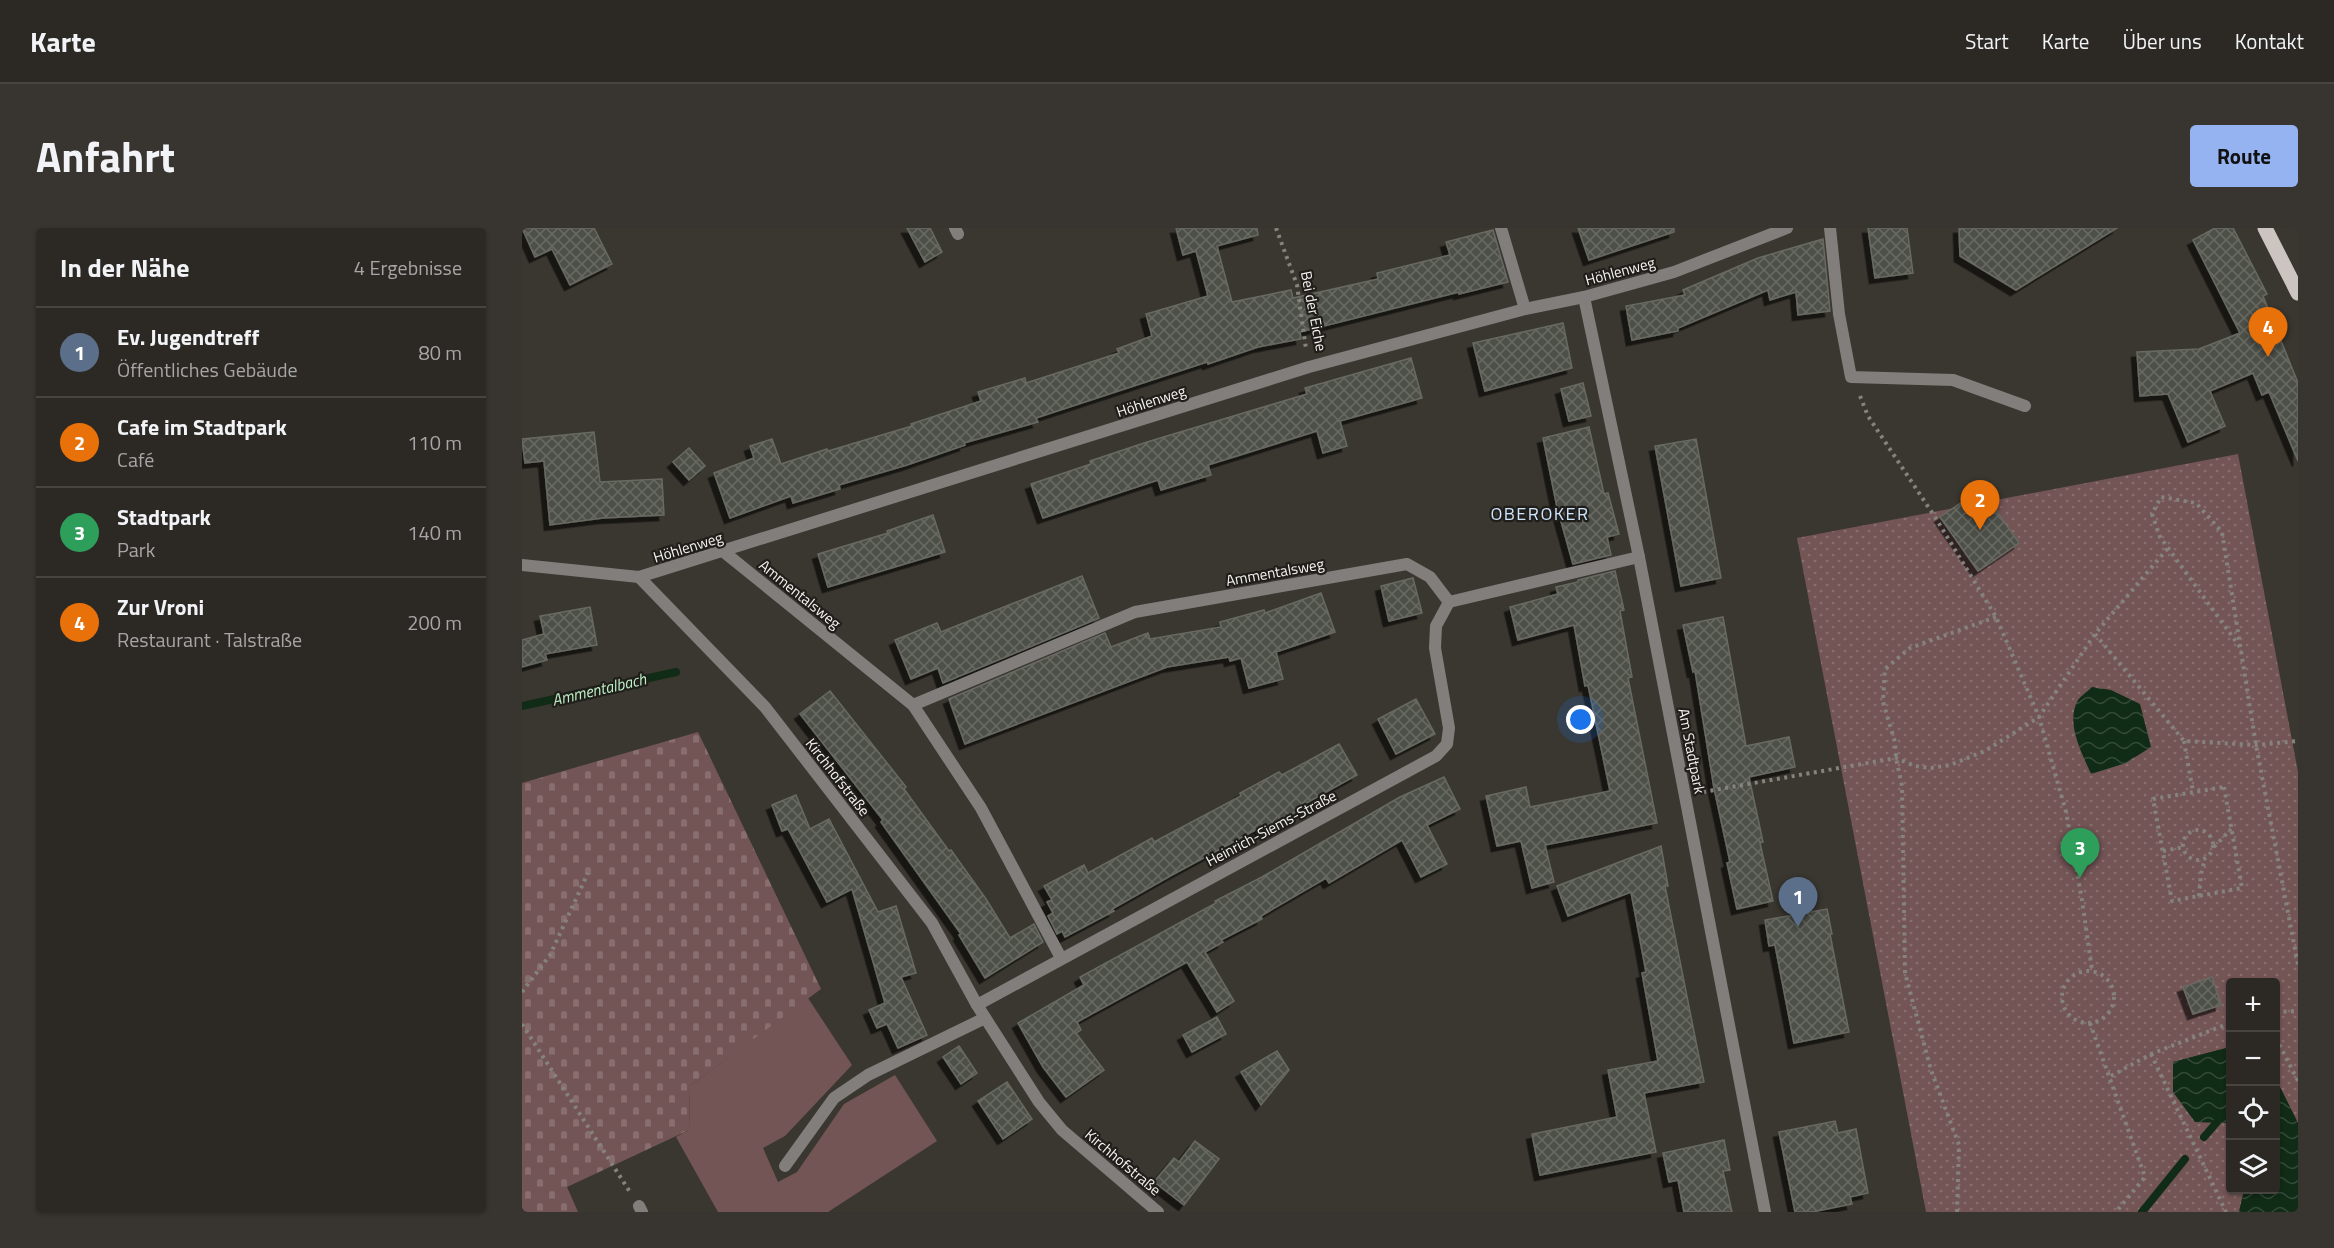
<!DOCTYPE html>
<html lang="de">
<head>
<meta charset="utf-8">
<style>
	:root { --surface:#2c2924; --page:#383531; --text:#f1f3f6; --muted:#a6a6a6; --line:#484541; --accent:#95b2f1 }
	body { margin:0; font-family:"Titillium Web",sans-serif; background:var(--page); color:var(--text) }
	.controls { position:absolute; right:18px; bottom:18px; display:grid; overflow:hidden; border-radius:6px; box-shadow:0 2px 4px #0004 }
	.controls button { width:54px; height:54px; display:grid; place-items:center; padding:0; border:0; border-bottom:2px solid var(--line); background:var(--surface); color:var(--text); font:30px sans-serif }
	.you { position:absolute; left:1059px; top:492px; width:21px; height:21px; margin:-15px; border:4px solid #fff; border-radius:50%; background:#1a73e8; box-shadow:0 0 0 9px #1a73e833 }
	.badge { display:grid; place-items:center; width:39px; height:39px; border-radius:50%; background:var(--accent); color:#fff; font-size:20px; font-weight:700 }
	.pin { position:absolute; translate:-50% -50px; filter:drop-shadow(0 2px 3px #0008) }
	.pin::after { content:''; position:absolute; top:32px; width:21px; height:18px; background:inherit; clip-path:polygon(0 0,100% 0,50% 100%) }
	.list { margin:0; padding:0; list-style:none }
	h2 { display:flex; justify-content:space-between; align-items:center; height:78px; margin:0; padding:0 24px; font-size:26px }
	h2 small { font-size:20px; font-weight:400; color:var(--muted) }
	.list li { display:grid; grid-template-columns:39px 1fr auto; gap:18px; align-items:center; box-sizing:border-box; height:90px; padding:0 24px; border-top:2px solid var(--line) }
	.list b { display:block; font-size:22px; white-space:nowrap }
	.list p { margin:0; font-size:20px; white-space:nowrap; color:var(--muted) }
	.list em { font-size:20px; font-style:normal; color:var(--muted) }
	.icon { flex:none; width:33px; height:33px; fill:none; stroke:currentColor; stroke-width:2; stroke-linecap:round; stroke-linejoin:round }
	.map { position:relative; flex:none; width:1776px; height:984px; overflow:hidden; border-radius:6px }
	header { display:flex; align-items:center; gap:36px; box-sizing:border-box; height:84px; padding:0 30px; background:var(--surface); border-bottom:2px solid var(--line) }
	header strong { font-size:28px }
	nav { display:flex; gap:33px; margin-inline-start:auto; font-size:21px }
	.intro { display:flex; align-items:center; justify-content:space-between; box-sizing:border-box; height:144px; padding:0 36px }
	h1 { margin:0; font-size:42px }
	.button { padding:15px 27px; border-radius:6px; background:var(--accent); color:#111; font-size:21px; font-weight:700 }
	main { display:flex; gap:36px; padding:0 36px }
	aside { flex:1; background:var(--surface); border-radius:6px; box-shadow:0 2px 4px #0004 }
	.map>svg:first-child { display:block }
	.grass { fill:#745556 }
	.cemetery { fill:url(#cemetery-stones) }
	.park { fill:url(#park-dots) }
	.water { fill:url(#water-waves) }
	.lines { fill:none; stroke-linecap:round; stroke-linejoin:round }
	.stream { stroke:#102b16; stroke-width:8 }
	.building { fill:url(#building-cross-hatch); stroke:#686a62; stroke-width:1.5; filter:url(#shadow) }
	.path { stroke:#85837d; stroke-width:4; stroke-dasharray:3 4.5; stroke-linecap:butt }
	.lane { stroke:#827e7c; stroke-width:12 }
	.street { stroke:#827e7c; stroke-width:12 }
	.primary { stroke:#cbc4c0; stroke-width:15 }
	.labels { text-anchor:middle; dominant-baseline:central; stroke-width:4.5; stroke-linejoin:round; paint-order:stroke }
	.street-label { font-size:15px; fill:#f6f4ef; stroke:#201e1b }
	.water-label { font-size:16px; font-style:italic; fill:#bcf0c4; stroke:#201e1b }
	.quarter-label { font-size:18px; letter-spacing:1.5px; fill:#cde4fb; stroke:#201e1b }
</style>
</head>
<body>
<header>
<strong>Karte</strong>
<nav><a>Start</a><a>Karte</a><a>Über uns</a><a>Kontakt</a></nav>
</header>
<div class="intro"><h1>Anfahrt</h1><a class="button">Route</a></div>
<main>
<aside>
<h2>In der Nähe<small>4 Ergebnisse</small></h2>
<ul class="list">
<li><span class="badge" style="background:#5c6f8a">1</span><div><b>Ev. Jugendtreff</b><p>Öffentliches Gebäude</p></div><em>80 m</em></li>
<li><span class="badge" style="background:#e8710a">2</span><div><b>Cafe im Stadtpark</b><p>Café</p></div><em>110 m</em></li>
<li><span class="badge" style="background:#2e9e5b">3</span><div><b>Stadtpark</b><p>Park</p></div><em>140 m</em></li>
<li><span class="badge" style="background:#e8710a">4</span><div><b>Zur Vroni</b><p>Restaurant · Talstraße</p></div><em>200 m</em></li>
</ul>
</aside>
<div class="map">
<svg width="1776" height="984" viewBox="0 0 1776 984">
	<defs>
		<pattern id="cemetery-stones" width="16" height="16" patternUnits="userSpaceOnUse" patternTransform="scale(1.5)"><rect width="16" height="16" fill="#745556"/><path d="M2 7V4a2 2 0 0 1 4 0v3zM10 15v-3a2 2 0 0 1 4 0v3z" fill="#886e6f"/></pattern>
		<pattern id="park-dots" width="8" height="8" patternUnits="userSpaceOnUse" patternTransform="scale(1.5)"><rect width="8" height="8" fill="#745556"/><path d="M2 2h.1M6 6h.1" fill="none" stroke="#886e6f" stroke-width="1.8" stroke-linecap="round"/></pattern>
		<pattern id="water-waves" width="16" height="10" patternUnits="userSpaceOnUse" patternTransform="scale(1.5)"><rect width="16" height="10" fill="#102b16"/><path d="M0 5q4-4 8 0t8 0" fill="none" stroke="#334a38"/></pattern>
		<pattern id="building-cross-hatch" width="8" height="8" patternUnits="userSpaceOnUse" patternTransform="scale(1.5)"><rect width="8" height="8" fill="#4e5048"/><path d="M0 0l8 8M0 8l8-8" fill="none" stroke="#686a63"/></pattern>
		<filter id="shadow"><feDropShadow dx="-5.5" dy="5.5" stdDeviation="0" flood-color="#0009"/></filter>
	</defs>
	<rect width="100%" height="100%" fill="#3a3730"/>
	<polygon class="grass" points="286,770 330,837 263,908 241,920 256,954 275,944 322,876 373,847 415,913 306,984 196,984 154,909 167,902 168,858"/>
	<polygon class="cemetery" points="176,504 299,761 168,858 167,902 45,959 56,984 0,984 0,555"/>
	<polygon class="park" points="1716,226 1776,544 1776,895 1754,851 1754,754 1708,754 1708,819 1651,834 1673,894 1708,895 1708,962 1722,962 1717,984 1404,984 1275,310"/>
	<g class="water">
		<path d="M1570 459 1589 462 1618 476 1629 519 1604 535 1569 546C1560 525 1543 495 1556 472 1559 468 1566 463 1570 459Z"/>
		<polygon points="1708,819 1708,895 1673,894 1651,864 1651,834"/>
		<polygon points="1754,851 1776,895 1776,984 1717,984 1722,962 1754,962"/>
	</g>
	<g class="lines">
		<g class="stream">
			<polyline points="0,478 154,444"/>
			<polyline points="1682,909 1695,894"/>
			<polyline points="1620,984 1663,931"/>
		</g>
	</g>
	<g class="building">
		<polygon points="0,0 72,0 90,36 48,57 30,21 13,29"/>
		<polygon points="385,0 408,0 420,24 403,34"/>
		<polygon points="654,0 735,0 736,7 695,18 710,74 769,62 771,70 856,51 855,45 928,27 924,14 971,2 986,54 937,66 937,64 778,104 779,111 736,119 686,136 685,134 514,190 516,194 442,215 443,217 385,237 317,257 318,261 271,275 269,268 208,290 192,245 232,230 228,218 250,211 259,236 305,221 306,223 390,198 389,196 459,173 456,164 503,150 504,155 597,125 595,121 630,108 624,86 686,68 674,23 661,27"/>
		<polygon points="1056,0 1152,0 1152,4 1067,32"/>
		<polygon points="1346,0 1385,0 1391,45 1353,50"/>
		<polygon points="1437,0 1595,0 1494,62 1438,28"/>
		<polygon points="1693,0 1711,0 1745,66 1741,68 1776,155 1776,233 1747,164 1740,167 1731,145 1688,163 1703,198 1666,214 1646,166 1618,168 1615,124 1677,121 1718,105 1671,12"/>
		<polygon points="1301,11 1308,83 1276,87 1274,64 1248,72 1246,62 1156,100 1156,103 1110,112 1104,78 1163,67 1161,62 1236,30"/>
		<polygon points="1041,95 1050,140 963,163 951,115"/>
		<polygon points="889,130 900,170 818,193 825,218 801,225 795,203 686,237 689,247 639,262 636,252 521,290 509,256 569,236 568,233 625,214 785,166 783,160"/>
		<polygon points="1061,155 1069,188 1047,193 1039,161"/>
		<polygon points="1067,199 1082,266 1086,265 1097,306 1085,309 1089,327 1051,336 1035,279 1021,210"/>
		<polygon points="72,204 78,254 140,251 142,287 81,290 28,297 22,233 3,235 0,211"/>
		<polygon points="1174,211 1199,350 1159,358 1133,218"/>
		<polygon points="167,220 183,238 167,252 151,234"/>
		<polygon points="1449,268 1463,288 1473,281 1497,315 1456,343 1418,289"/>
		<polygon points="411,287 423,324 306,359 296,326 366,305 365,303"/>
		<polygon points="1093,343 1102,382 1098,383 1110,449 1106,450 1135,595 1023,617 1032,654 1010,660 999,613 975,618 964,568 1004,559 1008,579 1088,563 1066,457 1063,458 1052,397 996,412 988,379 1036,366 1034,359 1056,354 1056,352"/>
		<polygon points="560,348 577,390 421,455 416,440 389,451 373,412 415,395 419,404"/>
		<polygon points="891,350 900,385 867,393 859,358"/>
		<polygon points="799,365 813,404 754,424 761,451 727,460 719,430 708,433 707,429 645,439 443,516 427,471 583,405 589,419 626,405 628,411 699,399 698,394 742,382 743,385"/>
		<polygon points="68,379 75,417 23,426 25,432 0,439 0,412 22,406 18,388"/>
		<polygon points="1201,389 1224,518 1267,509 1273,539 1227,549 1241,614 1238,615 1251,673 1215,681 1205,635 1208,634 1192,560 1173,443 1171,444 1161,397"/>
		<polygon points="308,463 384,559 382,561 427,623 429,622 464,671 488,710 512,696 521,714 463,750 437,707 439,706 359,594 361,592 278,486"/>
		<polygon points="894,471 913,506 874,526 856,491"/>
		<polygon points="817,516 835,547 777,579 778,582 739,603 737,600 650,647 590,681 592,683 543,709 540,703 535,706 526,688 531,685 525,674 530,672 522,658 562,637 566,645 630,610 632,614 719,568 718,565 757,544 760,547"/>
		<polygon points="922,549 938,581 905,597 925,636 899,649 880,612 807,655 804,650 739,688 740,691 699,712 701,714 683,724 712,773 695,784 665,734 555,794 559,802 554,805 582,842 544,869 521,839 496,795 562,757 558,749 694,675 693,673 740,649 878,569"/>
		<polygon points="274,567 288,601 307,591 356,684 374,678 394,745 379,749 405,807 376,820 365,796 355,800 347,782 363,775 330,661 305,674 266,601 260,603 250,577"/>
		<polygon points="1139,618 1146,658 1143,658 1182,854 1122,865 1134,924 1018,947 1010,906 1095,889 1086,842 1136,833 1120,745 1124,744 1109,664 1046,688 1035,658"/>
		<polygon points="1305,681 1310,706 1308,706 1327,804 1272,815 1253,717 1247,718 1243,692"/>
		<polygon points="1690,749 1699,777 1671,786 1661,759"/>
		<polygon points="695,789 704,806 670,824 661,807"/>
		<polygon points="437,818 455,845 439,856 421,829"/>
		<polygon points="755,823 767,842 739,877 719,844"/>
		<polygon points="485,854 510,891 481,911 456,873"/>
		<polygon points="1313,893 1316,905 1334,901 1346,965 1328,969 1330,976 1290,984 1273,984 1257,904"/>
		<polygon points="1202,912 1208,942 1201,943 1210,984 1162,984 1156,952 1147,954 1141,925"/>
		<polygon points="673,913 697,931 662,977 632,954 652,930 657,934"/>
	</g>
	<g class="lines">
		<g class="path">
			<polyline points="754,0 775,57 784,121"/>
			<polyline points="1338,168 1346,188 1413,289 1474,389 1517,489 1544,584 1560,672 1570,742"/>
			<polyline points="1573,406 1662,513 1734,517 1776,513"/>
			<polyline points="1718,419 1638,309 1630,286 1639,269 1674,275 1700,304 1734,517 1776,737"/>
			<polyline points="1662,513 1671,564"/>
			<polygon points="1702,559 1720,660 1650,673 1631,571"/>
			<polyline points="1181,564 1374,530 1393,538 1409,540 1428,537 1463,523 1517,489 1573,406 1646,320"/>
			<circle cx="1676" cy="617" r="15"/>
			<polyline points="1692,619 1709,601"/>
			<polyline points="1641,623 1662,619"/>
			<polyline points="1677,668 1679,646 1683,631"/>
			<circle cx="1566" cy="769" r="26"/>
			<polyline points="0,764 28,727 66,645"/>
			<polyline points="1754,784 1776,783"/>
			<polyline points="1568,795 1623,949 1594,984"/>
			<polyline points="0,796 108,964"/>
			<polyline points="1754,810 1776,853"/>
			<polyline points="1629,826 1704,984"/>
			<polyline points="1589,848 1629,826 1708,795"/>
			<polyline points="1435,984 1437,917 1409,842 1383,745 1380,558 1374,530 1373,514 1361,474 1363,441 1388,420 1474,389"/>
		</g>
		<polyline class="lane" points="1308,0 1317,86 1329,149 1431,152 1503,178"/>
		<g class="street">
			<polyline points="433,0 436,6"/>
			<polyline points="979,0 1003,81"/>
			<polyline points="1062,69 1117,329 1243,984"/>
			<polyline points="202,324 391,477 613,384 885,336 908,349 927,374 1117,329"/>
			<polyline points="0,337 117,349 787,139 1003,81 1062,69 1152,44 1265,0"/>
			<polyline points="117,349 243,479 410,695 455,777 517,874 540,902 636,984"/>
			<polyline points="391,477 459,580 539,730"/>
			<polyline points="455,777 914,528 925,516 927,500 913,420 914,398 927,374"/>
			<polyline points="263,938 312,870 346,847 463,790"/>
			<polyline points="117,978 120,984"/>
		</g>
		<polyline class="primary" points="1743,0 1776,65"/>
	</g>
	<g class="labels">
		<g class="street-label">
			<text transform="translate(1098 43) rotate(-15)">Höhlenweg</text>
			<text transform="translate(792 83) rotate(79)">Bei der Eiche</text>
			<text transform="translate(629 173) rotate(-18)">Höhlenweg</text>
			<text transform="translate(166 319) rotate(-17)">Höhlenweg</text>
			<text transform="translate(753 344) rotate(-10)">Ammentalsweg</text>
			<text transform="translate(278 366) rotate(39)">Ammentalsweg</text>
			<text transform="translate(1170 523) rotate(79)">Am Stadtpark</text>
			<text transform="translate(316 549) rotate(52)">Kirchhofstraße</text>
			<text transform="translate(749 600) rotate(-28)">Heinrich-Siems-Straße</text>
			<text transform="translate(601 934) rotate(40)">Kirchhofstraße</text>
		</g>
		<g class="water-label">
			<text transform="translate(77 461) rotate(-13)">Ammentalbach</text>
		</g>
		<g class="quarter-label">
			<text x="1018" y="285">OBEROKER</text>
		</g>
	</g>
</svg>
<div class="controls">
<button>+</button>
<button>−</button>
<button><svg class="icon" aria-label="locate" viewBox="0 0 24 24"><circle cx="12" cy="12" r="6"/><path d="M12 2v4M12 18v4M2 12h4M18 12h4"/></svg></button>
<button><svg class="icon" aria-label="layers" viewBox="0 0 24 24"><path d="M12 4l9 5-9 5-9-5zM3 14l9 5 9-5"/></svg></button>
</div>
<div class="you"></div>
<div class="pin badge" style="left:1276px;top:699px;background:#5c6f8a">1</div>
<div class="pin badge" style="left:1458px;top:302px;background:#e8710a">2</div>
<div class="pin badge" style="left:1558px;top:650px;background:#2e9e5b">3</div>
<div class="pin badge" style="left:1746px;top:129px;background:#e8710a">4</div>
</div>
</main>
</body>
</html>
